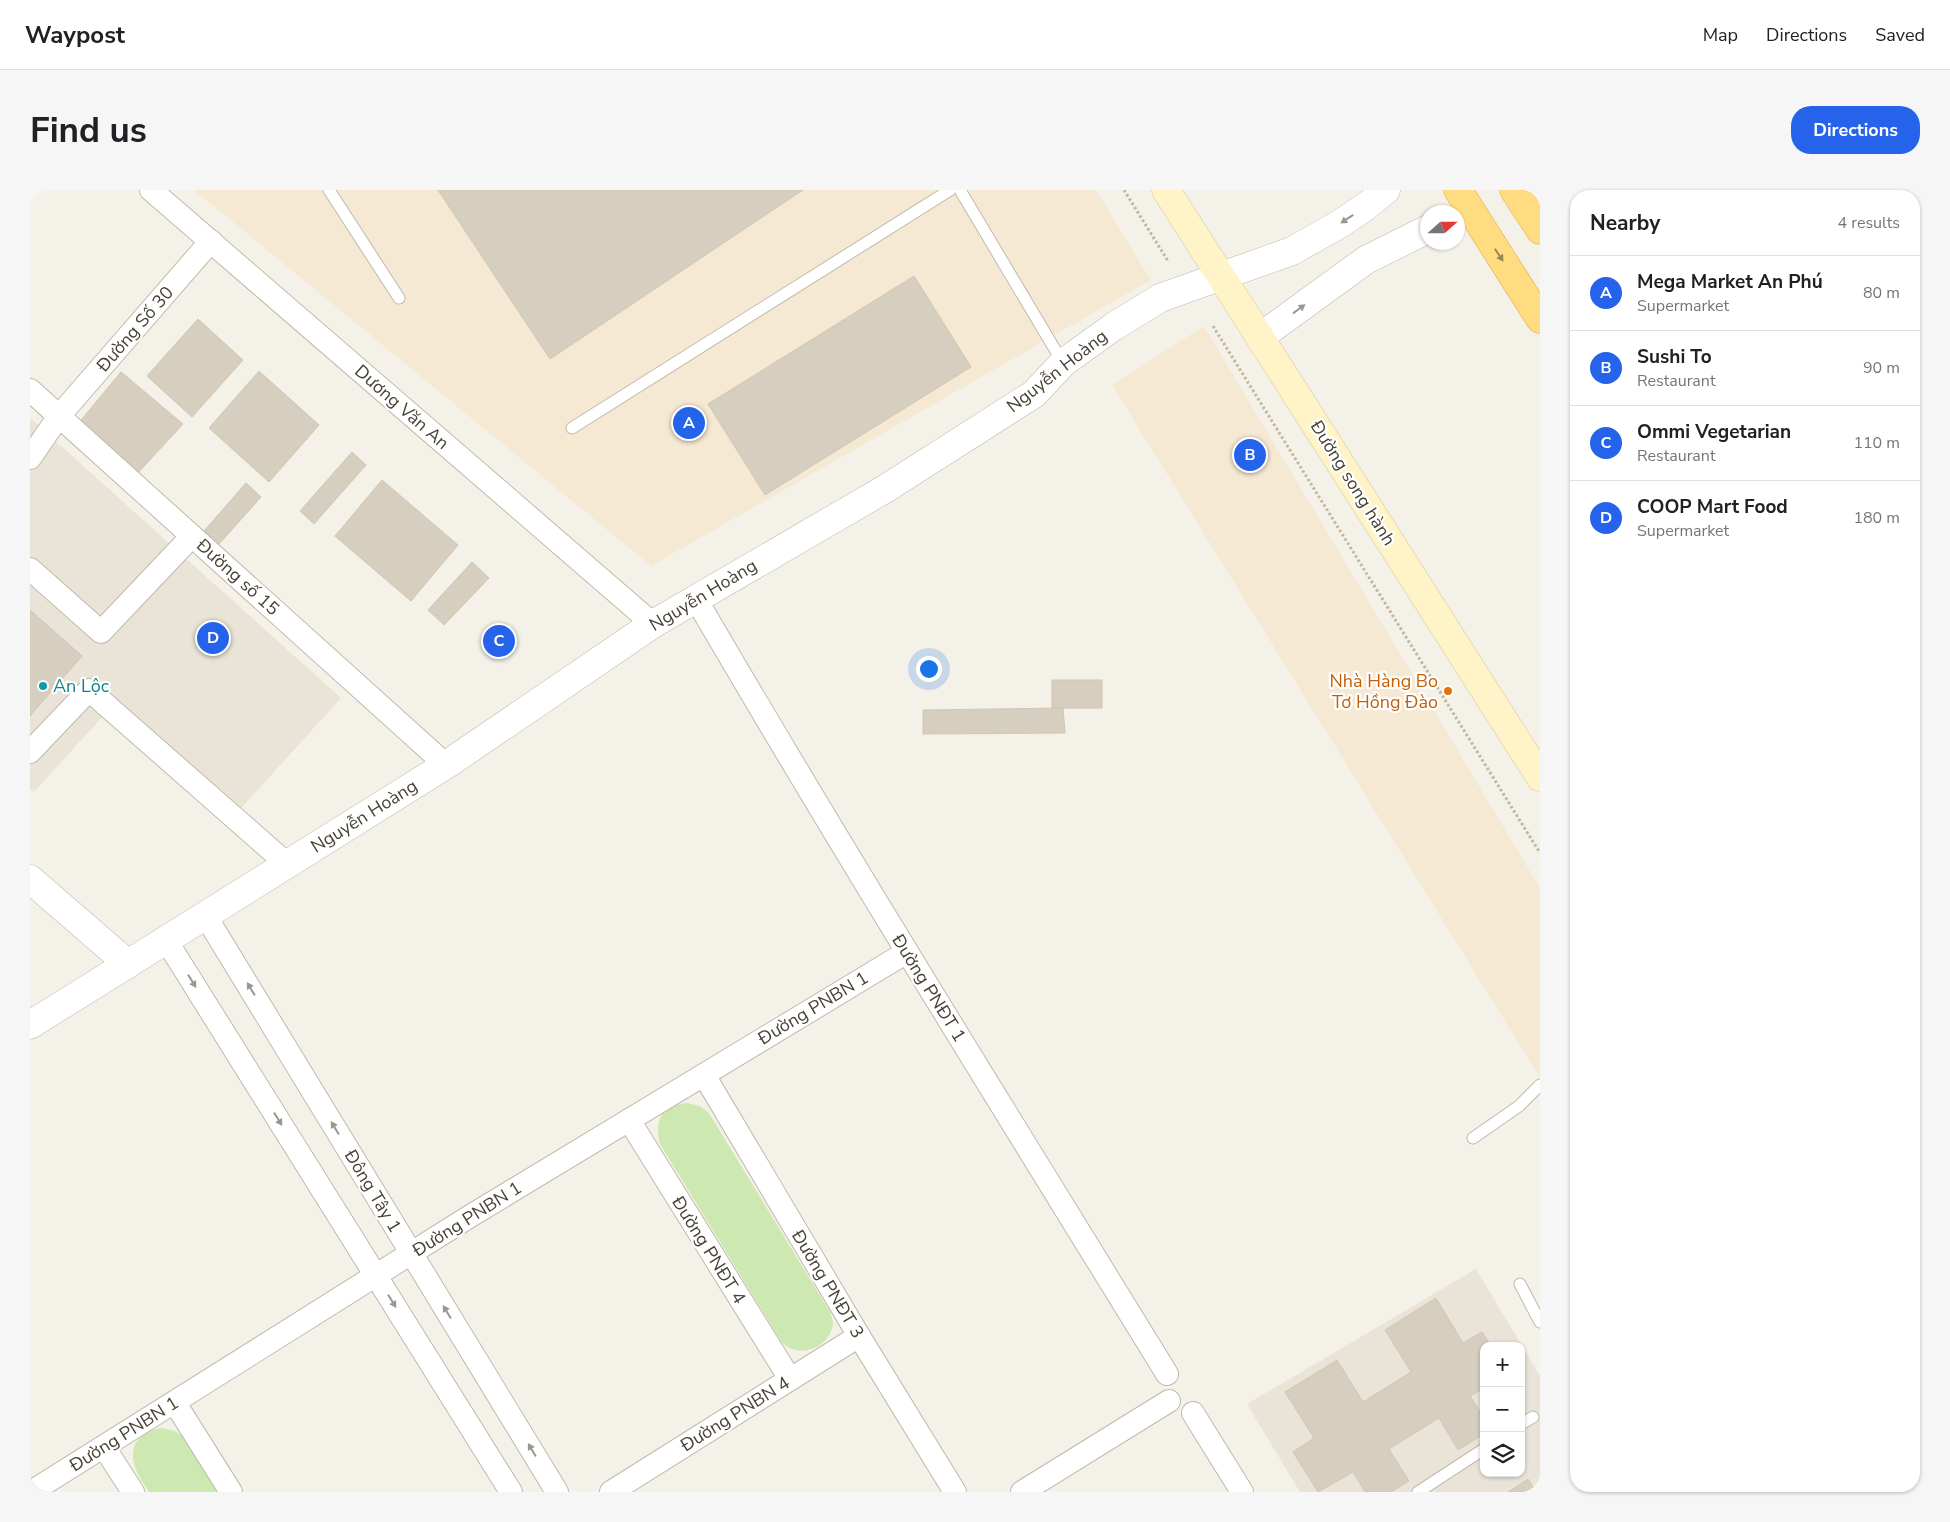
<!DOCTYPE html>
<html lang="en">
<head>
<meta charset="utf-8">
<style>
	:root { --surface:#fff; --page:#f6f6f6; --text:#202124; --muted:#757577; --line:#e0e0e0; --accent:#2563eb }
	body { margin:0; font-family:"Nunito Sans",sans-serif; background:var(--page); color:var(--text) }
	.controls { position:absolute; right:15px; bottom:15px; display:grid; overflow:hidden; border-radius:10px; box-shadow:0 1px 4px #0004 }
	.controls button { width:45px; height:45px; display:grid; place-items:center; padding:0; border:0; border-bottom:1px solid var(--line); background:var(--surface); color:var(--text); font:25px sans-serif }
	.compass { position:absolute; left:1390px; top:15px; width:45px; height:45px; border-radius:50%; background:var(--surface); box-shadow:0 1px 4px #0004; rotate:69deg }
	.you { position:absolute; left:898px; top:478px; width:18px; height:18px; margin:-12px; border:4px solid #fff; border-radius:50%; background:#1a73e8; box-shadow:0 0 0 8px #1a73e833 }
	.badge { display:grid; place-items:center; width:32px; height:32px; border-radius:50%; background:var(--accent); color:#fff; font-size:16px; font-weight:700 }
	.pin { position:absolute; translate:-50% -50%; border:2px solid #fff; box-shadow:0 1px 5px #0006 }
	.list { margin:0; padding:0; list-style:none }
	h2 { display:flex; justify-content:space-between; align-items:center; height:65px; margin:0; padding:0 20px; font-size:21px }
	h2 small { font-size:16px; font-weight:400; color:var(--muted) }
	.list li { display:grid; grid-template-columns:32px 1fr auto; gap:15px; align-items:center; box-sizing:border-box; height:75px; padding:0 20px; border-top:1px solid var(--line) }
	.list b { display:block; font-size:19px; white-space:nowrap }
	.list p { margin:0; font-size:16px; white-space:nowrap; color:var(--muted) }
	.list em { font-size:16px; font-style:normal; color:var(--muted) }
	.icon { flex:none; width:28px; height:28px; fill:none; stroke:currentColor; stroke-width:2; stroke-linecap:round; stroke-linejoin:round }
	.map { position:relative; flex:none; width:1510px; height:1302px; overflow:hidden; border-radius:20px }
	header { display:flex; align-items:center; gap:30px; box-sizing:border-box; height:70px; padding:0 25px; background:var(--surface); border-bottom:1px solid var(--line) }
	header strong { font-size:24px }
	nav { display:flex; gap:28px; margin-inline-start:auto; font-size:18px }
	.intro { display:flex; align-items:center; justify-content:space-between; box-sizing:border-box; height:120px; padding:0 30px }
	h1 { margin:0; font-size:35px }
	.button { padding:12px 22px; border-radius:20px; background:var(--accent); color:#fff; font-size:18px; font-weight:700 }
	main { display:flex; gap:30px; padding:0 30px }
	aside { flex:1; background:var(--surface); border-radius:20px; box-shadow:0 1px 4px #0004 }
	.map>svg:first-child { display:block }
	.residential { fill:#e9e4d7; fill-rule:evenodd }
	.commercial { fill:#f6e9d4 }
	.green { fill:#cde9b1 }
	.building { fill:#d6cebe; stroke:#d1c6b1 }
	.lines { fill:none; stroke-linecap:round; stroke-linejoin:round }
	.service-casing { stroke:#c0baab; stroke-width:13 }
	.minor-casing { stroke:#c0baab; stroke-width:24 }
	.tertiary-casing { stroke:#c0baab; stroke-width:29 }
	.secondary-casing { stroke:#d5c798; stroke-width:29 }
	.trunk-casing { stroke:#e1a937; stroke-width:29 }
	.path { stroke:#c2b69c; stroke-width:3; stroke-dasharray:2.5 2.5; stroke-linecap:butt }
	.service { stroke:#fff; stroke-width:11 }
	.minor { stroke:#fff; stroke-width:22 }
	.tertiary { stroke:#fff; stroke-width:28 }
	.secondary { stroke:#fff4c8; stroke-width:28 }
	.trunk { stroke:#ffdc80; stroke-width:28 }
	.oneway { fill:#9a9791 }
	.oneway2 { fill:#9a8758 }
	.culture-dot { fill:#0f9aa8; stroke:#fff; stroke-width:2 }
	.food-dot { fill:#e8710a; stroke:#fff; stroke-width:2 }
	.labels { text-anchor:middle; dominant-baseline:central; stroke-width:4.5; stroke-linejoin:round; paint-order:stroke }
	.street-label { font-size:18px; fill:#484237; stroke:#fff }
	.food-label { font-size:18px; fill:#c56008; stroke:#fff; text-anchor:end }
	.culture-label { font-size:18px; fill:#0d838f; stroke:#fff; text-anchor:start }
</style>
</head>
<body>
<header>
<strong>Waypost</strong>
<nav><a>Map</a><a>Directions</a><a>Saved</a></nav>
</header>
<div class="intro"><h1>Find us</h1><a class="button">Directions</a></div>
<main>
<div class="map">
<svg width="1510" height="1302" viewBox="0 0 1510 1302">
	<rect width="100%" height="100%" fill="#f4f1e9"/>
	<g class="residential">
		<polygon points="0,228 311,508 196,635 75,524 4,602 0,599"/>
		<path d="M1446 1079 1510 1186V1302H1270L1217 1214ZM1454 1156H1491V1283H1454Z"/>
	</g>
	<g class="commercial">
		<polygon points="164,0 1066,0 1121,90 621,376"/>
		<polygon points="1174,136 1510,698 1510,888 1082,195"/>
	</g>
	<g class="green">
		<path d="M657 913 670 916 679 923 800 1122C801 1125 803 1130 803 1133 802 1152 779 1166 762 1159 759 1158 755 1155 752 1153L630 954C624 930 631 916 657 913Z"/>
		<path d="M132 1238 145 1241 155 1248 188 1302H119C114 1294 108 1286 105 1277 98 1255 110 1241 132 1238Z"/>
	</g>
	<g class="building">
		<polygon points="408,0 773,0 520,169"/>
		<polygon points="884,86 941,177 735,305 678,214"/>
		<polygon points="168,129 213,170 162,227 117,186"/>
		<polygon points="229,181 289,235 239,292 179,238"/>
		<polygon points="91,182 153,234 105,286 47,235"/>
		<polygon points="322,262 336,275 284,334 270,321"/>
		<polygon points="352,290 428,355 381,411 305,346"/>
		<polygon points="216,293 231,307 182,362 167,349"/>
		<polygon points="442,372 459,388 414,435 398,420"/>
		<polygon points="0,420 52,466 0,526"/>
		<rect x="1022" y="490" width="50" height="28"/>
		<polygon points="1033,518 1035,543 893,544 893,520"/>
		<polygon points="1406,1108 1433,1153 1452,1142 1461,1156 1454,1156 1454,1198 1440,1206 1454,1228 1454,1244 1428,1260 1409,1228 1359,1259 1379,1291 1361,1302 1335,1302 1323,1282 1288,1302 1263,1262 1284,1248 1255,1202 1307,1170 1333,1212 1381,1182 1355,1140"/>
		<polygon points="1498,1289 1506,1302 1478,1302"/>
	</g>
	<g class="lines">
		<g class="service-casing">
			<g id="service">
				<polyline points="299,0 369,108"/>
				<polyline points="930,0 1033,173"/>
				<polyline points="542,238 920,0"/>
				<polyline points="1443,948 1489,916 1510,895"/>
				<polyline points="1490,1094 1510,1132"/>
				<polyline points="1491,1234 1503,1227"/>
				<polyline points="1388,1302 1454,1259"/>
			</g>
		</g>
		<g class="minor-casing">
			<g id="minor">
				<polyline points="121,0 623,434"/>
				<polyline points="0,200 416,575"/>
				<polyline points="0,268 29,226 181,51"/>
				<polyline points="0,379 71,442 162,346"/>
				<path d="M666 409C818 670 979 927 1137 1184"/>
				<polyline points="0,562 59,500 257,674"/>
				<polyline points="175,725 527,1302"/>
				<polyline points="136,750 481,1302"/>
				<polyline points="674,885 829,1146 925,1302"/>
				<polyline points="599,930 760,1189"/>
				<polyline points="145,1213 201,1302"/>
				<polyline points="1163,1223 1212,1302"/>
				<polyline points="74,1257 103,1302"/>
				<polyline points="1,1302 442,1025 877,762"/>
				<polyline points="581,1302 829,1146"/>
				<polyline points="992,1302 1139,1211"/>
			</g>
		</g>
		<g class="tertiary-casing">
			<g id="tertiary">
				<polyline points="1230,147 1336,70 1398,39"/>
				<polyline points="0,689 98,774"/>
				<polyline points="0,835 416,575 623,434 855,299 1004,204 1033,173 1083,137 1130,108 1262,61 1308,35 1335,17 1356,0"/>
			</g>
		</g>
		<g class="secondary-casing">
			<polyline id="secondary" points="1136,0 1510,587"/>
		</g>
		<g class="trunk-casing">
			<g id="trunk">
				<polyline points="1428,0 1510,129"/>
				<polyline points="1484,0 1510,40"/>
			</g>
		</g>
		<g class="path">
			<polyline points="1094,0 1138,71"/>
			<polyline points="1183,136 1510,663"/>
		</g>
		<use href="#service" class="service"/>
		<use href="#minor" class="minor"/>
		<use href="#tertiary" class="tertiary"/>
		<use href="#secondary" class="secondary"/>
		<use href="#trunk" class="trunk"/>
	</g>
	<defs><path id="oneway-solid" d="M-6-.8H1V-3.2L6.5 0L1 3.2V.8H-6Z" transform="scale(1.25)"/></defs>
	<g class="oneway">
		<use href="#oneway-solid" transform="translate(1317 29) rotate(146)"/>
		<use href="#oneway-solid" transform="translate(1269 119) rotate(-36)"/>
		<use href="#oneway-solid" transform="translate(162 791) rotate(58)"/>
		<use href="#oneway-solid" transform="translate(221 799) rotate(-121)"/>
		<use href="#oneway-solid" transform="translate(248 929) rotate(58)"/>
		<use href="#oneway-solid" transform="translate(305 938) rotate(-121)"/>
		<use href="#oneway-solid" transform="translate(362 1111) rotate(58)"/>
		<use href="#oneway-solid" transform="translate(417 1122) rotate(-121)"/>
		<use href="#oneway-solid" transform="translate(502 1260) rotate(-121)"/>
	</g>
	<use class="oneway2" href="#oneway-solid" transform="translate(1469 65) rotate(57)"/>
	<circle class="culture-dot" cx="13" cy="496" r="5"/>
	<circle class="food-dot" cx="1418" cy="501" r="5"/>
	<g class="labels">
		<g class="street-label">
			<text transform="translate(105 139) rotate(-49)">Đường Số 30</text>
			<text transform="translate(1027 181) rotate(-38)">Nguyễn Hoàng</text>
			<text transform="translate(372 217) rotate(41)">Dương Văn An</text>
			<text transform="translate(1323 293) rotate(58)">Đường song hành</text>
			<text transform="translate(208 387) rotate(42)">Đường số 15</text>
			<text transform="translate(673 405) rotate(-31)">Nguyễn Hoàng</text>
			<text transform="translate(334 626) rotate(-32)">Nguyễn Hoàng</text>
			<text transform="translate(899 798) rotate(58)">Đường PNĐT 1</text>
			<text transform="translate(783 818) rotate(-31)">Đường PNBN 1</text>
			<text transform="translate(343 1001) rotate(59)">Đông Tây 1</text>
			<text transform="translate(437 1029) rotate(-32)">Đường PNBN 1</text>
			<text transform="translate(679 1060) rotate(58)">Đường PNĐT 4</text>
			<text transform="translate(798 1094) rotate(59)">Đường PNĐT 3</text>
			<text transform="translate(705 1224) rotate(-32)">Đường PNBN 4</text>
			<text transform="translate(94 1244) rotate(-32)">Đường PNBN 1</text>
		</g>
		<g class="food-label">
			<text x="1408" y="491">Nhà Hàng Bo<tspan x="1408" dy="21">Tơ Hồng Đào</tspan></text>
		</g>
		<g class="culture-label">
			<text x="23" y="496">An Lộc</text>
		</g>
	</g>
</svg>
<div class="controls">
<button>+</button>
<button>−</button>
<button><svg class="icon" aria-label="layers" viewBox="0 0 24 24"><path d="M12 4l9 5-9 5-9-5zM3 14l9 5 9-5"/></svg></button>
</div>
<svg class="compass" viewBox="-18 -18 36 36"><path d="M0-13l5 13h-10z" fill="#e53935"/><path d="M0 13l5-13h-10z" fill="#757577"/></svg>
<div class="you"></div>
<div class="pin badge" style="left:659px;top:233px">A</div>
<div class="pin badge" style="left:1220px;top:265px">B</div>
<div class="pin badge" style="left:469px;top:451px">C</div>
<div class="pin badge" style="left:183px;top:448px">D</div>
</div>
<aside>
<h2>Nearby<small>4 results</small></h2>
<ul class="list">
<li><span class="badge">A</span><div><b>Mega Market An Phú</b><p>Supermarket</p></div><em>80 m</em></li>
<li><span class="badge">B</span><div><b>Sushi To</b><p>Restaurant</p></div><em>90 m</em></li>
<li><span class="badge">C</span><div><b>Ommi Vegetarian</b><p>Restaurant</p></div><em>110 m</em></li>
<li><span class="badge">D</span><div><b>COOP Mart Food</b><p>Supermarket</p></div><em>180 m</em></li>
</ul>
</aside>
</main>
</body>
</html>
